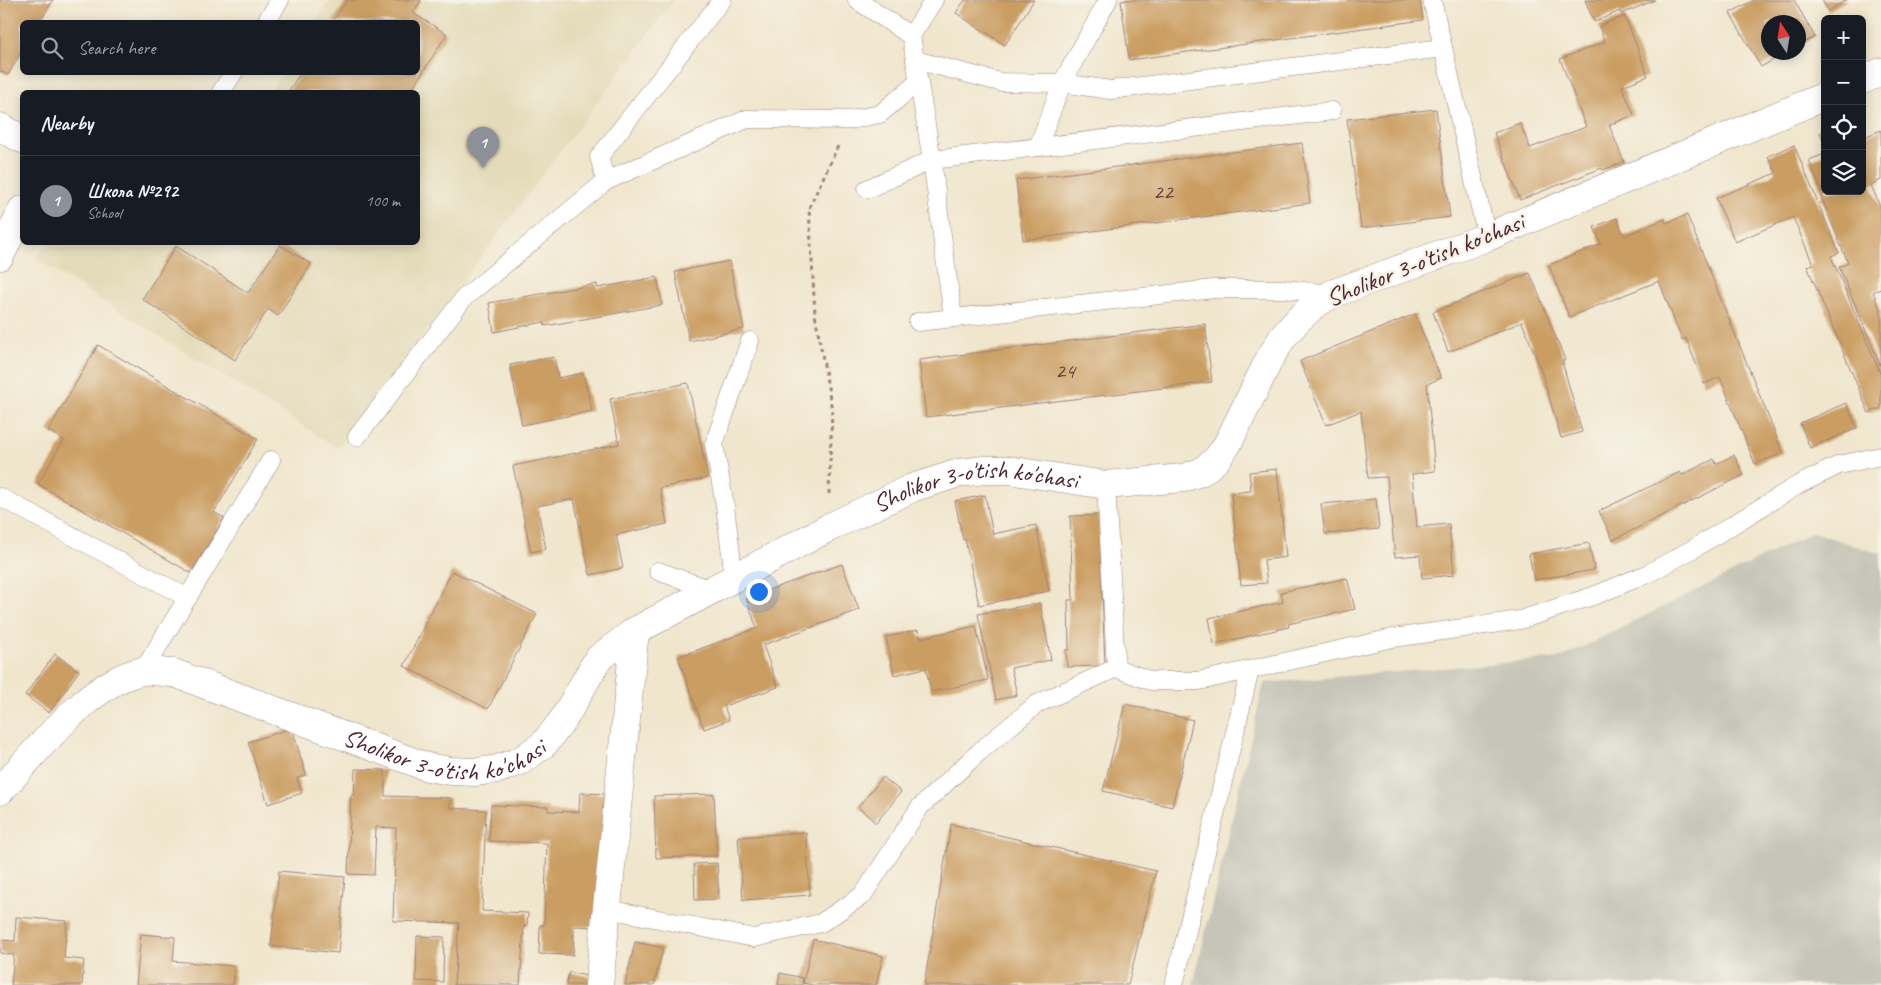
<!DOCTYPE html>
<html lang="en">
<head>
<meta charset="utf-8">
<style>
	:root { --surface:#171b24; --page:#20242c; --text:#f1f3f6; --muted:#9ea1a6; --line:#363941; --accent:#8c9099 }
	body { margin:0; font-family:Caveat,sans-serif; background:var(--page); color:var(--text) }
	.controls { position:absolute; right:15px; top:15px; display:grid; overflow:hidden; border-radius:8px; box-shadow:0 2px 12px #0003 }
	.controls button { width:45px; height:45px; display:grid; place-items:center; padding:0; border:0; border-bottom:1px solid var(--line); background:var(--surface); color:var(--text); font:25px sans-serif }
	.compass { position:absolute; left:1761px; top:15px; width:45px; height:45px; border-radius:50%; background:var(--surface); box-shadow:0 2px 12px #0003; rotate:348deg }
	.you { position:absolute; left:758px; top:591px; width:18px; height:18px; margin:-12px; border:4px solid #fff; border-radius:50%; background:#1a73e8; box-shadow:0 0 0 8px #1a73e833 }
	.badge { display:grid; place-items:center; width:32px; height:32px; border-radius:50%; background:var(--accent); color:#fff; font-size:16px; font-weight:700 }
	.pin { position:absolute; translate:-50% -41px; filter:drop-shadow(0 1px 2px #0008) }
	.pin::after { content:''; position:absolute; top:26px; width:18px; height:15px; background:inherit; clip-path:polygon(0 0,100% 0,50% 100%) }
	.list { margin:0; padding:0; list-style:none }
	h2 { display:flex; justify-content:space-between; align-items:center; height:65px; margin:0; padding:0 20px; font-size:21px }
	h2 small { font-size:16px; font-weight:400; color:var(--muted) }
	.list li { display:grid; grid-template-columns:32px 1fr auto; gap:15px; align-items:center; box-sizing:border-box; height:90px; padding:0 20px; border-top:1px solid var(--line) }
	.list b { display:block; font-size:19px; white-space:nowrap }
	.list p { margin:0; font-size:16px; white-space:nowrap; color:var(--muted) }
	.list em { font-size:16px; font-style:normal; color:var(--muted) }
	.icon { flex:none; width:28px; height:28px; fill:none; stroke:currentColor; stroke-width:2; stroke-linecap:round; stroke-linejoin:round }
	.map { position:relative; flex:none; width:1881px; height:985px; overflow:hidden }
	.search { position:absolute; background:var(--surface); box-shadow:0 2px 12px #0003; left:20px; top:20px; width:400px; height:55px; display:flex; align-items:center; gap:12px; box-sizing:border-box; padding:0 18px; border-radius:8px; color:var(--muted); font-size:19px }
	.panel { position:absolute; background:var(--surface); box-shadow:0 2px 12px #0003; left:20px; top:90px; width:400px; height:155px; border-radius:8px }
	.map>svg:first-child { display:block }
	.built { fill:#e4dbba }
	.industrial { fill:#c6c5b8 }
	.building { fill:#ca9d62 }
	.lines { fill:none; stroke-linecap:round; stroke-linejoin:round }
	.service-casing { stroke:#9d827c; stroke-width:19 }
	.minor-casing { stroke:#9d827c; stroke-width:29 }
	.path { stroke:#9d827c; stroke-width:3; stroke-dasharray:4 4; stroke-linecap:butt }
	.service { stroke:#fff; stroke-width:18 }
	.minor { stroke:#fff; stroke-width:28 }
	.labels { text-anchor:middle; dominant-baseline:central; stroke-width:5; stroke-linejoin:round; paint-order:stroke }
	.number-label { font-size:22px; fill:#6a3e39 }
	.street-label { font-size:25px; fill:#4a1f2b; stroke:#f7f3e8 }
</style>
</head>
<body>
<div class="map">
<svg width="1881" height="985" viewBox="0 0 1881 985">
	<rect width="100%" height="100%" fill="#f7f3e8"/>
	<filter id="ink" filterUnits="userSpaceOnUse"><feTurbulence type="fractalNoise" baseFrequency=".02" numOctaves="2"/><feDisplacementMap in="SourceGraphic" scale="10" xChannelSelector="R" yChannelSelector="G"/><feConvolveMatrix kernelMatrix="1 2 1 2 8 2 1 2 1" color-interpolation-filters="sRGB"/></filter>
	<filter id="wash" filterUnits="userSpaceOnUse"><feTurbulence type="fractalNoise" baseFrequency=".0096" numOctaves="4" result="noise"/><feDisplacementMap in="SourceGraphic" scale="20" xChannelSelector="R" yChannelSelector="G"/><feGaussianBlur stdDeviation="1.12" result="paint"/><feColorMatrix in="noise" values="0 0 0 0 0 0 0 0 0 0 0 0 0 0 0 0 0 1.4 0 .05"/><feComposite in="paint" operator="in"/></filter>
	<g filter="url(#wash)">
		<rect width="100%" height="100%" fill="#f0e6cd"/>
		<polygon class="built" points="330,0 674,0 338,448 36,259 48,242 418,242 418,92 268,92 282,73 418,72 418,22 315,22"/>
		<polygon class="industrial" points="1813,532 1881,554 1881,985 1193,985 1264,683 1561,658"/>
		<g id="blocks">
			<g class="building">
				<polygon points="0,0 53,0 40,22 22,22 22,51 8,75 0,71"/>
				<polygon points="347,0 421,0 413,13 447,34 410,92 288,92 301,72 418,72 418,22 332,22"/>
				<polygon points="965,0 1034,0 1005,45 956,13"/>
				<polygon points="1127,0 1420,0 1423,20 1129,60 1121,1"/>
				<polygon points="1585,0 1655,0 1621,14 1620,11 1594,22"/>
				<polygon points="1754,0 1794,0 1815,37 1798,46 1798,22 1768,22 1768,52 1786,52 1761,67 1730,13"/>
				<polygon points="1822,0 1847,0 1828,11"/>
				<polygon points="1625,16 1648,76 1622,86 1634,115 1609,125 1624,162 1603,170 1602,168 1520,200 1494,133 1520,123 1530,148 1586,127 1560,59 1605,42 1599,26"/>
				<polygon points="1436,109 1450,217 1361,228 1347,119"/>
				<polygon points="1881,130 1881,180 1871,185 1881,209 1881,289 1873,292 1881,312 1881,367 1839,267 1848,263 1821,197 1823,195 1809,160 1825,154 1825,191 1862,191 1862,138"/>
				<polygon points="1825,131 1825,144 1820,133"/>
				<polygon points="1302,143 1310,203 1023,240 1016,180"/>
				<polygon points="1794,145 1839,253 1831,256 1881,375 1881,408 1869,413 1807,266 1813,264 1793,217 1735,242 1716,198 1776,173 1768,156"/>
				<polygon points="1687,215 1783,453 1755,464 1720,377 1704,384 1686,338 1682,340 1659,281 1569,317 1549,265 1601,244 1594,227 1617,218 1624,236 1665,219 1666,223"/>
				<polygon points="280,245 311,264 278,316 268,309 235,360 142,299 176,246 248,293"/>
				<polygon points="729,261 744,329 689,341 675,272"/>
				<polygon points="1530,273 1565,360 1562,361 1582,432 1561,438 1541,370 1522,322 1448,352 1433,312"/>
				<polygon points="657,277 662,305 545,326 544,322 494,332 489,303 597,284 598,288"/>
				<polygon points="1415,314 1441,378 1427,384 1435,471 1412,474 1417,527 1449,524 1454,575 1422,578 1420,555 1395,557 1387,477 1368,478 1361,411 1326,425 1300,361"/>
				<polygon points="1205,324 1212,382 926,417 919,360"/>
				<polygon points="98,345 258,439 214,512 224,518 191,573 38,484 64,440 48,431"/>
				<polygon points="554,357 558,378 583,373 592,411 522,425 510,365"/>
				<polygon points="688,383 708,478 660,488 667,524 616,535 623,568 590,575 574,499 537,506 546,549 531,552 513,466 619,444 610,399"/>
				<polygon points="1846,403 1857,428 1810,448 1800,423"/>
				<polygon points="1734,455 1744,475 1613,540 1599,511 1680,472 1682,475 1714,459 1716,464"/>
				<polygon points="1277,469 1286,557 1264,560 1267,583 1241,585 1231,493 1251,491 1249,472"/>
				<polygon points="985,495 993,534 1036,525 1049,591 979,605 965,539 963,540 955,501"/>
				<polygon points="1376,499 1379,529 1325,534 1321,504"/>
				<polygon points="1099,515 1105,666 1067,667 1066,649 1069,650 1068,600 1073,600 1070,516"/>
				<polygon points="1589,543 1594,570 1534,580 1529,554"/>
				<polygon points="842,564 859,610 763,645 778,687 724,706 729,720 704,729 678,657 757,628 746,598"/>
				<polygon points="452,571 537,614 488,709 404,666"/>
				<polygon points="1347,578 1355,609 1288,624 1289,627 1214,644 1209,618 1283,602 1281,592"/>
				<polygon points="1040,603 1051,660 1011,668 1017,695 996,700 978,614"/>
				<polygon points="976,626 988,680 931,692 926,668 894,675 886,637 918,630 920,638"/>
				<polygon points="55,654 79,671 49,713 25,695"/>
				<polygon points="1125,704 1193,720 1172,807 1103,791"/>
				<polygon points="292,728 306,775 297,778 302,793 268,804 248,742"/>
				<polygon points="355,769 385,770 385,796 450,798 450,808 486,810 482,911 528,913 527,926 524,926 520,985 454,985 459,923 393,921 396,828 376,827 374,875 348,874 351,794 354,795"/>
				<polygon points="883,777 901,792 876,823 858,807"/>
				<polygon points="580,793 610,794 600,927 574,926 573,955 539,954 540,925 544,925 547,843 489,841 491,805 548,807 548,811 579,812"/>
				<polygon points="714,794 717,856 656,858 654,796"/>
				<polygon points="951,824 1156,871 1128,985 924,985"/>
				<polygon points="806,832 810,895 743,900 738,837"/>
				<polygon points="717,863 719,899 695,900 694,864"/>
				<polygon points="279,871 345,877 338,953 271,946"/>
				<polygon points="16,917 67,921 64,958 84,960 82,985 11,985 14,955 0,953 0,940 15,941"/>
				<polygon points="141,934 175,937 173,961 235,966 233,985 136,985"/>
				<polygon points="417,936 444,937 443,982 416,981"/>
				<polygon points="813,939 883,956 876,985 812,985 803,983"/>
				<polygon points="635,942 663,948 654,985 625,985"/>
				<polygon points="569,972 591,977 589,985 566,985"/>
				<polygon points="780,973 803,978 802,985 778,985"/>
			</g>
		</g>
	</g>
	<g filter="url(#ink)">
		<use href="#blocks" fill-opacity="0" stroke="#9d827c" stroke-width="1"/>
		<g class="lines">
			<g class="service-casing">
				<g id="service">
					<polyline points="857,0 911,36 932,160 867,189"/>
					<polyline points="1432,0 1487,237"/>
					<polyline points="266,22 280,0"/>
					<polyline points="911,36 934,0"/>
					<polyline points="915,60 1000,82 1062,83 1108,0"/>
					<polyline points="221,92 234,72"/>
					<polyline points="1038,147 1062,83 1110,90 1443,48"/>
					<polyline points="606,181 599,157 722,0"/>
					<polyline points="953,318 932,160 1332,111"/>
					<polyline points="918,322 1214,289 1284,289 1332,294"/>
					<polyline points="357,437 464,298 606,181 747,119 850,120 880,114 919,81"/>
					<polyline points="0,497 188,598"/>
					<polyline points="658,571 711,590"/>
					<polyline points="734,578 725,506 714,444 750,341"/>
					<polyline points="1116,668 1151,681 1199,681 1393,638 1520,620 1596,595 1647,574 1693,549 1798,485 1839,465 1881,456"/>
					<polyline points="143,671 271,460"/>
					<polyline points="608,909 754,938 821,923 863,895 920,807 979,752 1037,704 1116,668 1106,485"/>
					<polyline points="1174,985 1250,670"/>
				</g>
			</g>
			<g class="minor-casing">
				<g id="minor">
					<polyline points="1862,80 1881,72"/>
					<polyline points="0,127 22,139"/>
					<polyline points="0,256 22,210"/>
					<path id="s1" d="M0 791C35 753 91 680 143 671 152 670 164 673 174 673L427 767 451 771 476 772 498 769 520 761 544 744 563 720 598 659 635 631 828 528 912 488 959 473 984 470H1008L1106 485 1183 478 1201 472 1216 460 1227 445 1271 356 1283 337 1298 320 1314 305 1332 294 1487 237 1825 96"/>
					<polyline points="599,985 635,631"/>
				</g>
			</g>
			<polyline class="path" points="829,494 832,410 815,314 809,208 838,146"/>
			<use href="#service" class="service"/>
			<use href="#minor" class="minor"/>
		</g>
	</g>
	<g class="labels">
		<g class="number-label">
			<text x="1163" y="192">22</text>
			<text x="1065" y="371">24</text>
		</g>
		<g class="street-label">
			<text transform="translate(1425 260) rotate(-22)">Sholikor 3-o'tish ko'chasi</text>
			<text stroke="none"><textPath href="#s1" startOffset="1138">Sholikor 3-o'tish ko'chasi</textPath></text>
			<text stroke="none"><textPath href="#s1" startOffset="508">Sholikor 3-o'tish ko'chasi</textPath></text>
		</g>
	</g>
</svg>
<div class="controls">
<button>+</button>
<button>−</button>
<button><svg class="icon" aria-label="locate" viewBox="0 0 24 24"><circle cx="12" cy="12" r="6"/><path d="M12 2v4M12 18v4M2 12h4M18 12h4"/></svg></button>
<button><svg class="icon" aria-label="layers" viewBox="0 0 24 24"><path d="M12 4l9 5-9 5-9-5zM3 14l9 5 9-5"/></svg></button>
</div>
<svg class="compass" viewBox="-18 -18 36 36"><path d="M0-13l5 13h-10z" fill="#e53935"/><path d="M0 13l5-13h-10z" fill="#9ea1a6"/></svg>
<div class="you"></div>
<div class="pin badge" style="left:483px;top:168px">1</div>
<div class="search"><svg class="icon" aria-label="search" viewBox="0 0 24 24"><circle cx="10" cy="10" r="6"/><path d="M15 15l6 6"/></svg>Search here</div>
<section class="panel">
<h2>Nearby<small></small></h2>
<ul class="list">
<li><span class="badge">1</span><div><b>Школа №292</b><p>School</p></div><em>100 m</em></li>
</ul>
</section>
</div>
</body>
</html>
